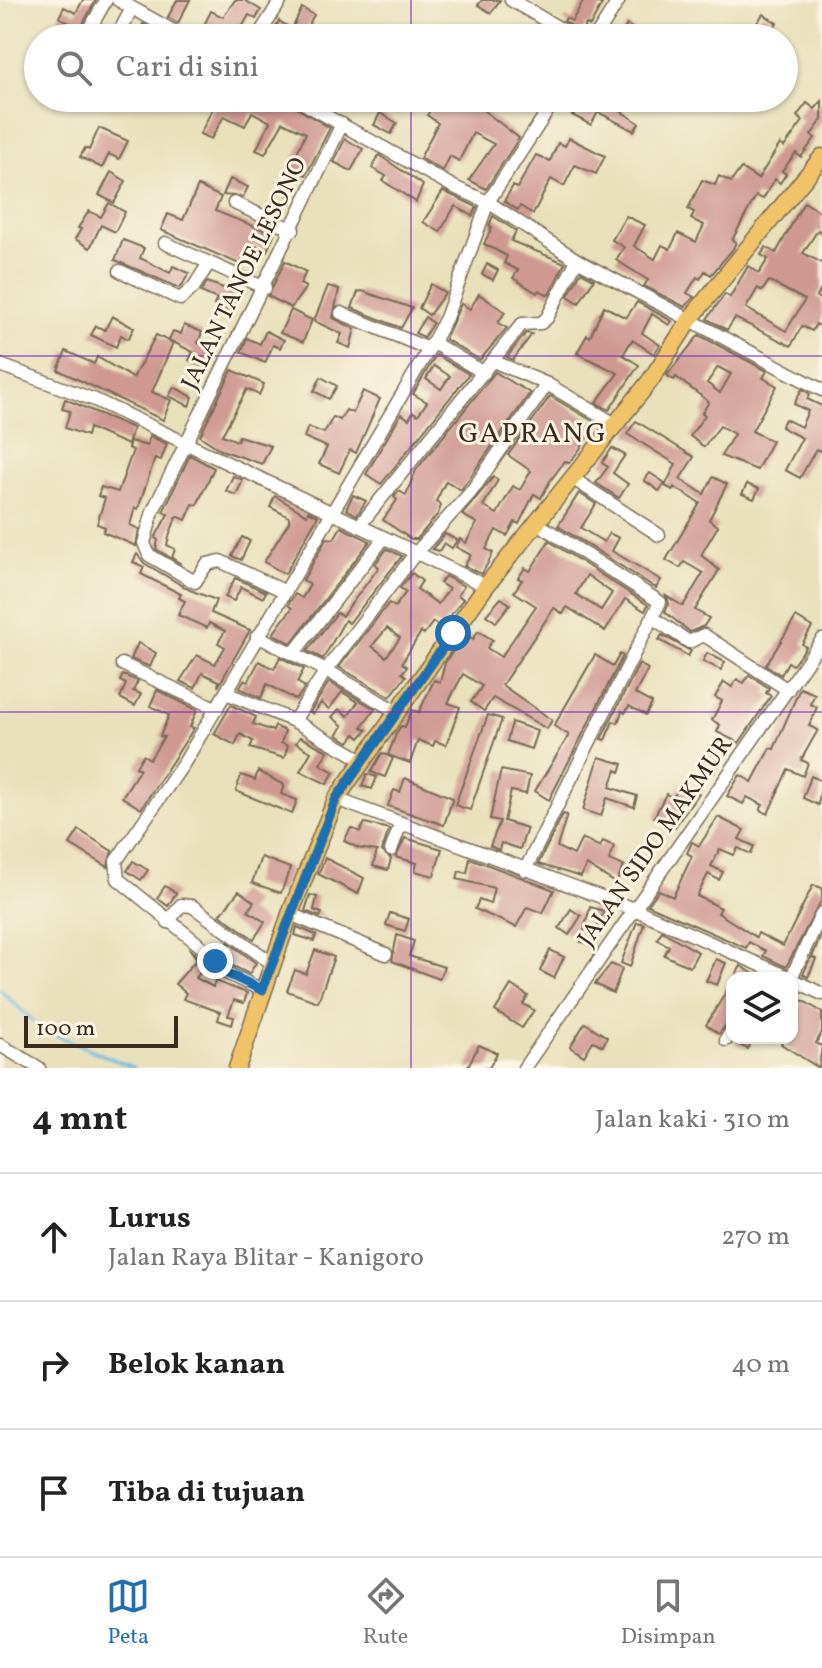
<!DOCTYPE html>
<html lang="id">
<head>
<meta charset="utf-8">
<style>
	:root { --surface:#fff; --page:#f2f2f2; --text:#222; --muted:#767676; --line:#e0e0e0; --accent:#1f6fb2 }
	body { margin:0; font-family:Vollkorn,serif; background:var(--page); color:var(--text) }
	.controls { position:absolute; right:24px; bottom:24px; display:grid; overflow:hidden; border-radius:16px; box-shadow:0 2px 6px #0004 }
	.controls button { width:72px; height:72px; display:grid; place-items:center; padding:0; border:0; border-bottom:2px solid var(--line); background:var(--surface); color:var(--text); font:40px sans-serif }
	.scale { position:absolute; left:24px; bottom:20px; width:154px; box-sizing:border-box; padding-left:8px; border:4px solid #3b2a1e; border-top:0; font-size:22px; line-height:28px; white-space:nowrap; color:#3b2a1e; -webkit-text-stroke:6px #fcf5e5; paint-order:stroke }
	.stop { position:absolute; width:24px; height:24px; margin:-18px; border:6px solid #1f6fb2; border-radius:50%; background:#fff }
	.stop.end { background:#1f6fb2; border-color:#fff; box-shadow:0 2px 8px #0008 }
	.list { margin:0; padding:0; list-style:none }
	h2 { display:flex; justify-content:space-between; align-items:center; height:104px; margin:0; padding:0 32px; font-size:34px }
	h2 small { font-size:26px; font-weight:400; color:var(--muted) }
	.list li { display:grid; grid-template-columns:52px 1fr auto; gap:24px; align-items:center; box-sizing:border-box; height:128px; padding:0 32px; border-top:2px solid var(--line) }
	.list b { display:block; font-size:30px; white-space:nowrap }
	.list p { margin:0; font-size:26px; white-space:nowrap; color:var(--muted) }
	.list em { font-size:26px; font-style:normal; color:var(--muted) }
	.icon { flex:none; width:44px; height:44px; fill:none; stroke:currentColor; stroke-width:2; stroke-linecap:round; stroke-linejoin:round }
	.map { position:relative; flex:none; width:822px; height:1068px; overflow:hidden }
	.search { position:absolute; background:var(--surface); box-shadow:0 2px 6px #0004; left:24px; right:24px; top:24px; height:88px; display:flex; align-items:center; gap:20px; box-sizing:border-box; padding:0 28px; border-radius:44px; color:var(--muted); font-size:30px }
	.sheet { height:488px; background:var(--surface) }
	nav { display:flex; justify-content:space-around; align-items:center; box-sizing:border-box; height:112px; border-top:2px solid var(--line); background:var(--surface); font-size:22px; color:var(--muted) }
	nav a { display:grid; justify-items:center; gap:4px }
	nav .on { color:var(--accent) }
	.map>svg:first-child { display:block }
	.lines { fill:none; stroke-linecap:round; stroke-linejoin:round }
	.stream { stroke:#67bbe3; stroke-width:3 }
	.building { fill:#cf9992; fill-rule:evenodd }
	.minor-casing { stroke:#786a55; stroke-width:15 }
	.major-casing { stroke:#786a55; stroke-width:19 }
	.minor { stroke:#fff; stroke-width:12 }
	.major { stroke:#f1c369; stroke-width:16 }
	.route { stroke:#1f6fb2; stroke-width:10 }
	.grid { fill:none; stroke:#7b2cbf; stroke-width:2; stroke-opacity:0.55 }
	.labels { text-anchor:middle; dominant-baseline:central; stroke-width:6; stroke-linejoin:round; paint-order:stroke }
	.street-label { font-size:24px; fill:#3b2a1e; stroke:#fcf5e5 }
	.quarter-label { font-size:28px; letter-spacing:2px; fill:#3b2a1e; stroke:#fcf5e5 }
</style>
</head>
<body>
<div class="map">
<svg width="822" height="1068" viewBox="0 0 822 1068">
	<rect width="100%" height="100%" fill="#fcf5e5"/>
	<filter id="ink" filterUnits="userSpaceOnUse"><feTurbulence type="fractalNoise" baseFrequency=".0125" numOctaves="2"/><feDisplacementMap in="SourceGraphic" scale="16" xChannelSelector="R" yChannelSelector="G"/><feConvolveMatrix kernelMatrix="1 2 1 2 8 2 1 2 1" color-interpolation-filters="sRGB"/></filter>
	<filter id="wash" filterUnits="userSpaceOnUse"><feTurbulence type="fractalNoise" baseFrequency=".006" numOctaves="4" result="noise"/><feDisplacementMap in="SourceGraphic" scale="32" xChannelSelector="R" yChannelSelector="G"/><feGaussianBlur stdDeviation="1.8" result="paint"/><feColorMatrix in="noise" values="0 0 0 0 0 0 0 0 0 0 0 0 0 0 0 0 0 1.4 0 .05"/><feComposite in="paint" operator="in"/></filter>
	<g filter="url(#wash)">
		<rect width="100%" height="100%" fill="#e8e0ba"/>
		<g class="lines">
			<polyline class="stream" points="0,990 42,1029 134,1068"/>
		</g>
		<g id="blocks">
			<g class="building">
				<polygon points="83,0 96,0 80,29 59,17 64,7 76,13"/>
				<polygon points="177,0 190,0 178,23 168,17"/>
				<polygon points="235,0 244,0 261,10 256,19 249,15 236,38 199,35 211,11 223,17"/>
				<polygon points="482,0 500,0 491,13 478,5"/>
				<polygon points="584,0 602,4 590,26 586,24 582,32 564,21 566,18 572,21"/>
				<polygon points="302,8 314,15 302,36 306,38 270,38 279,21 292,29"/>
				<polygon points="763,14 777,23 772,32 757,23"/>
				<polygon points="143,24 154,30 150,38 136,38"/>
				<polygon points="627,25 646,38 629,38 622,33"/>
				<polygon points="218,98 280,98 330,128 306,175 297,171 292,184 284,180 306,133 283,122 265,154 256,150 270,122 252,112 245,126 224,116 211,139 200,134"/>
				<polygon points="440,98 461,98 478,106 519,138 486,189 469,180 494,144 473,133 459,161 450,156 443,171 420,158 438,123 427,115"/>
				<polygon points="581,98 607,98 605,101 639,123 634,131 598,112 591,125 572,115"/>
				<polygon points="822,101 822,120 811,135 815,138 801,157 796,153 782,171 786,174 780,183 775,179 763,199 756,196 732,240 736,242 733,249 711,275 705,271 700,279 697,277 687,293 694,297 685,307 644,286 648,280 616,260 624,247 612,240 626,216 645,225 634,246 655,259 662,245 670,249 678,233 696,242 704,225 691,219 694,212 688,209 702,180 715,185 719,176 731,182 741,168 758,179 780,144 784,147 803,121 797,116 807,103 815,109"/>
				<polygon points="380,113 397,123 391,134 374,125"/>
				<polygon points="99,128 128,141 119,159 109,154 102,168 80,157 85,148 89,150"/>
				<polygon points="569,138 605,156 596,174 575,165 564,186 551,179 533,214 520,206 518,210 504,201 513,186 517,188 536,155 550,161 558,143 565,146"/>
				<polygon points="345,139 363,149 351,171 334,162"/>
				<polygon points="379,155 423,185 416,202 383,181 386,176 372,168"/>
				<polygon points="111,172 126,181 114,203 99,195"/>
				<polygon points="230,179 248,187 243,197 223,195"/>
				<polygon points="198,186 221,197 215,211 274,234 267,251 253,245 244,266 161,230 168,214 183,220"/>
				<polygon points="443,191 477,207 473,216 455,206 440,232 423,222"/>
				<path d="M804 202 822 213V233L818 230 803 253 822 263V287L817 297 822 300V327L816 324 812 331 802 326 791 346 735 318 727 330 707 319 725 294 730 297 748 266 759 273 768 259 761 255 766 247 776 253ZM769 281 805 300 786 331 746 308 758 288 762 291Z"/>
				<polygon points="109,203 125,212 115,232 101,225 90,248 75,239 81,229 78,228 89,211 101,217"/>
				<polygon points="493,216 516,231 511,241 565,263 549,295 539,290 537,293 513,278 518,270 504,263 507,256 484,244 492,227 489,226"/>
				<polygon points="123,240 144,248 140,258 170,273 173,266 189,273 183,284 179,288 115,260"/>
				<polygon points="285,261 306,272 300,284 306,287 291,308 268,296"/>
				<polygon points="487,264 498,270 493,280 482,274"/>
				<polygon points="581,272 594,279 579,303 568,296"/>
				<polygon points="207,282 240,294 231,313 214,305 217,299 201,292"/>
				<polygon points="431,284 445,293 429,315 419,308"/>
				<polygon points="328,286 339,289 333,318 355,329 350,348 338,343 342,334 314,321"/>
				<polygon points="362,291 412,308 401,328 352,308 358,292"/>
				<polygon points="479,294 505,312 498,323 507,328 480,360 445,339 461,304 470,309"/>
				<polygon points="637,302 672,321 669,325 652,314 642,333 660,345 654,354 632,340 623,355 639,365 609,410 596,403 618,373 577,353 587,335 590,337 604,306 626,318"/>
				<polygon points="291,310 312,320 303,342 280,333"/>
				<polygon points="112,316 134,328 128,339 121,335 116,347 91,335 96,326 105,330"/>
				<polygon points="425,317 433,323 424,337 415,333"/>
				<polygon points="184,325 202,332 198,343 213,350 205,368 189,360 193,352 169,340 173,331 181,334"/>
				<polygon points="266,331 284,340 280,348 273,345 265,363 241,352 247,338 260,344"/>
				<polygon points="526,333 532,334 513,360 507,357"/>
				<polygon points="156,335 173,343 152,392 171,400 163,420 58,370 66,351 94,364 97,357 133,378"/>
				<path d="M699 335 767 371 763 378 777 386 752 431 772 441 757 470 721 456 734 434 720 426 704 447 690 436 705 415 702 413 709 402 676 377 674 380 667 375ZM718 367 731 374 720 393 707 383Z"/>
				<path d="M436 355 469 374 381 484 366 474 401 414 409 419 413 412 418 415 427 402 413 394ZM434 366 450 376 441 389 426 379Z"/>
				<polygon points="232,370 264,384 259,395 247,389 222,435 237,441 239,436 271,446 262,464 221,450 200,436"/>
				<polygon points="495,372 530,393 461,490 446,481 436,501 441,505 438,514 417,539 411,539 383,520 397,500 394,497 399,491 406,495 416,470"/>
				<polygon points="321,377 337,386 329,399 314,391"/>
				<polygon points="174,387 193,397 189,406 169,396"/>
				<polygon points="802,389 810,394 807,399 822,406 822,452 816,449 800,478 785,470 802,438 781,427 785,419 801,427 808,411 794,404"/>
				<polygon points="363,391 380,399 356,453 350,450 339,473 319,464 327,447 304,437 308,427 324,433 333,417 340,420 346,410 353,413"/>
				<polygon points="550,396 596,423 580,449 569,463 565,461 550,481 541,498 534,494 519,524 515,522 507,536 496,530 486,549 493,553 482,574 464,566 471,555 456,547 460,539 466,543 477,523 462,515 493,477 498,480 483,506 497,514 513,486 520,490 531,471 508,455"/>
				<polygon points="65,399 133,428 128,445 89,428 87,436 65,428 70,411 62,409"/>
				<polygon points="636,421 694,457 680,479 704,494 713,477 727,484 709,520 718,526 701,555 719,570 695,610 709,618 704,626 690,632 665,612 669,603 666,596 683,606 703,573 684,562 680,568 666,560 700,503 674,487 673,490 665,486 676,464 627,434"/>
				<polygon points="150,436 167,444 161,460 155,458 138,509 135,508 130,525 139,529 136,546 103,532 105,527 97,524 105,498 98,496 101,487 118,492 133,450 128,448 130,441 147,446"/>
				<polygon points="612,448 625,455 613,473 628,484 619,498 596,483 608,467 602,463"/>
				<polygon points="190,455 214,468 197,505 193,504 186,520 177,516 170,533 167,545 175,549 172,558 181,564 156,549 158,540 155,538 168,514 163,512"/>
				<polygon points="650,473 665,483 659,491 644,480"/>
				<polygon points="233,476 243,480 236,495 226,491"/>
				<polygon points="747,484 759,489 754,499 742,494"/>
				<polygon points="579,493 596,504 581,528 604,542 609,533 619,538 612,551 661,580 656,588 558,526"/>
				<polygon points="353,495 366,501 357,515 346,509"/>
				<polygon points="275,496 307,515 308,511 318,516 285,574 264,562 289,522 289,517 270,507"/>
				<polygon points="341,527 370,541 291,643 273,634 292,608 288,605 295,594 302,598 310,585 303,580 327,538 334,539"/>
				<polygon points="445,534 457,540 452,548 444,543 439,551 432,549"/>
				<polygon points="242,537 250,541 241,560 232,556"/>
				<path d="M549 541 648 605 645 611 625 599 605 631 567 607 563 614 554 608 502 685 552 720 547 729 493 698 484 711 471 702 482 686 463 674 448 703 460 707 446 745 435 741 433 746 418 740 410 763 388 755 397 732 401 726 405 727 412 710 419 712 434 680 440 682 445 663 465 634 473 639 478 631 493 640 487 648 501 657 536 606 514 592 522 580 518 578 525 568 530 571ZM587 575 612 593 601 610 576 594Z"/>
				<polygon points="387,549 402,556 349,623 345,620 323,659 307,651 337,613 342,616 379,567 375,564"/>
				<polygon points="137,554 144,563 190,590 216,600 211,613 250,630 218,687 219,681 202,673 195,688 180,681 197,655 215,664 225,647 218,643 225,631 209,623 207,628 178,615 185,601 179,598 181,594 141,574 144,567 133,562"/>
				<path d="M412 573 422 581 417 589 438 604 449 589 440 583 445 576 464 586 458 595 463 599 441 628 433 622 424 634 421 632 402 663 407 667 402 673 406 676 390 697 339 667 389 603 395 607 406 592 400 588ZM387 628 400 638 386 657 372 646Z"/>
				<polygon points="235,578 266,592 263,598 241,587 234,601 225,597"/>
				<polygon points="501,598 510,604 496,622 486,615"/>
				<polygon points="796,617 812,627 802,644 806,647 793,665 788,662 781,675 766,665"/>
				<polygon points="662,635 691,651 688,656 659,640"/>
				<polygon points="138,643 156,653 150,667 131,659"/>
				<polygon points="707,653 725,662 721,670 703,661"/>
				<polygon points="620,654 623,656 549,800 535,791 569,735 554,726 595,655 613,666"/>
				<polygon points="280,657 304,669 297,682 305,687 296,700 267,684 261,698 239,688 244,680 248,682 259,661 274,669"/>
				<polygon points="639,664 648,669 635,694 652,703 646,715 629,706 625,713 622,711 618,723 613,721 605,740 601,739"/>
				<polygon points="123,675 138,681 133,691 141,694 135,706 120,698 126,684 120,681"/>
				<polygon points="749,675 769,688 766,693 771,696 739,743 717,732 720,725 712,720 722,701 715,697 724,682 732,687 737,679 744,683"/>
				<polygon points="329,682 375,709 362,727 367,730 360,738 355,734 349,742 337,735 343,726 332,717 339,709 348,716 358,702 342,692 329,709 321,703 313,714 310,712"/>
				<polygon points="800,688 815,694 810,704 817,707 809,726 818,730 801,760 808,763 803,776 788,769 768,814 760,810 763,805 747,797 743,804 727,796 740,775 752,782 770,748 774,749"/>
				<polygon points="157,690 197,710 190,727 194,728 141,809 122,797 140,769 136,767 143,755 150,759 164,737 160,736 169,715 150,706"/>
				<polygon points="231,705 256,717 253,724 273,731 275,726 285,731 281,743 288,746 284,758 250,748 253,741 240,734 235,745 214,734"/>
				<polygon points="488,715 502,719 470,810 455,805"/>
				<polygon points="512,722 537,731 531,749 507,741"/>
				<polygon points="300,737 328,751 320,764 334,772 327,784 300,771 311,752 296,743"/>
				<polygon points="382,753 393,758 385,777 371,772"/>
				<polygon points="703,755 719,763 714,773 698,764"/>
				<polygon points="599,757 623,764 620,772 616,770 610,787 637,796 634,807 607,798 601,816 583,810"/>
				<polygon points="501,770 530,776 526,794 511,791 504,821 527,828 520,849 501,843 499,850 490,846 500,821 490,819"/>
				<polygon points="258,771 284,785 281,794 297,800 292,814 236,791 241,775 255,780"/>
				<polygon points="367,774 377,777 372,789 362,786"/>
				<polygon points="811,776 822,781 818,805 803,798"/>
				<polygon points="405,778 453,798 444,825 388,806 394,790 400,792"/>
				<polygon points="681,784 699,793 674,828 654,817 666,794 673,798"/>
				<polygon points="563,814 567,815 557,847 574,855 582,838 600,847 603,841 614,846 609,860 624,866 616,883 586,865 581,877 538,864"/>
				<polygon points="718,817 744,830 739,839 754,846 751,854 738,848 734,855 720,849 711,866 723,872 719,880 708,874 697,896 721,908 718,913 756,937 758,933 783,946 813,885 822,888 822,899 786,967 763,956 766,951 749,942 746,948 648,905 659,890 673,897 692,856 687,853 692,842 699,846"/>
				<polygon points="365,823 389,829 382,851 391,859 388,870 373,866 377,851 358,848 344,841 351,828 360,832"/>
				<polygon points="79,830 112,851 108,867 70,844"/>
				<polygon points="405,838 442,849 434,876 415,871 417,863 396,857"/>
				<polygon points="261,857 290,868 281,893 252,883"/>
				<polygon points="325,858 364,878 358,894 318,874"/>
				<polygon points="470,858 554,890 543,913 527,907 516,927 475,909 479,900 490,904 494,888 457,879 459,871 467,873"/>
				<polygon points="133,861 148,870 141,880 127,871"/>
				<polygon points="165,886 176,893 168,906 157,898"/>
				<polygon points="239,891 254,902 248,911 265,922 254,939 220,915"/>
				<polygon points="310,895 317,897 314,910 322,913 320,917 305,911"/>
				<polygon points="590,907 604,911 591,944 581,942"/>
				<polygon points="571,909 581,916 569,935 559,928"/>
				<polygon points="390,913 409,919 405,931 386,925"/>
				<polygon points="637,922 644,924 630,967 621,963"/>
				<polygon points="297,927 316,935 314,941 295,935"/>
				<polygon points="662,931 698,952 690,967 664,955 669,946 657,939"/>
				<polygon points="822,934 812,957 816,959 808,977 803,974"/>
				<polygon points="397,935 414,941 409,956 444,967 439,979 392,961"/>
				<polygon points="228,942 256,963 249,974 227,963 223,956"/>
				<polygon points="189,948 207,964 196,978 213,987 215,981 247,993 244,1003 234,1000 228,1016 234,1017 232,1025 218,1020 220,1012 183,999 186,993 175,984 197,959"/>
				<polygon points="315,950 334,957 318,1002 287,991 295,970 306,974"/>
				<polygon points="550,950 564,957 554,978 540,971"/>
				<polygon points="716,959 726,963 717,985 706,981"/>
				<polygon points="611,964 622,969 613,993 595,984"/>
				<polygon points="741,966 760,978 734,978"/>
				<polygon points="732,982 732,1016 719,1034 706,1025"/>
				<polygon points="511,985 528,996 523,1004 534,1010 522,1028 495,1011"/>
				<polygon points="802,1000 822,1012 822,1032 816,1043 822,1046 819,1068 781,1044 784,1038 792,1038 792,1020"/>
				<polygon points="585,1023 607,1037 603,1046 593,1041 584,1056 570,1047"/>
				<polygon points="738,1038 753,1038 748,1049 735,1043"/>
				<polygon points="479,1045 497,1053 489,1068 467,1068"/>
			</g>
		</g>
	</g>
	<g filter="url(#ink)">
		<use href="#blocks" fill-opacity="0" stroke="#786a55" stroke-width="2"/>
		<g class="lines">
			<g class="minor-casing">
				<g id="minor">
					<polyline points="118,0 186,38"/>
					<polyline points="511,0 576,38"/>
					<polyline points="97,38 89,30 106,0"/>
					<polyline points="116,38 132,8"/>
					<polyline points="257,38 281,0"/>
					<polyline points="595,38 619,0"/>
					<polyline points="294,98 454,187 488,202 577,260 822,390"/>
					<polyline points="234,203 293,230"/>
					<polyline points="165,243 265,288"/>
					<polyline points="120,271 180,299 193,288 209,263"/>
					<polyline points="341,313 429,349"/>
					<polyline points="432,342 484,373"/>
					<polyline points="493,361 547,384 615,424"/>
					<polyline points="0,365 95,400 486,586"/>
					<polyline points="572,478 659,535"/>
					<polyline points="359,526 522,324 541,323 547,318 577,260"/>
					<polyline points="284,591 220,561 207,564 195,582 149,555 144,543 153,511 342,124"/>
					<polyline points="653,618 689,642 704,635 788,690"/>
					<polyline points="257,636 326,670 397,712"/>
					<polyline points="293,654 384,538"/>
					<polyline points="122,664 217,709"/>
					<polyline points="226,693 294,721"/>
					<polyline points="363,760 294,721 326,670 415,554 471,492 547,384"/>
					<polyline points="336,799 634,909 790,978"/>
					<polyline points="391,850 401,823"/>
					<polyline points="525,870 660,602 537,523"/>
					<polyline points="290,914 386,954"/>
					<polyline points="168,922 181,905 192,906 272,963"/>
					<polyline points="791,978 822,913"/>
					<polyline points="792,979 822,994"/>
					<polyline points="262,990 220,970 213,956 118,879 116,861 184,763 429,349 446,318 488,202 556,98"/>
					<polyline points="726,1040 732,1030"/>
					<polyline points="0,1045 39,1068"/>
					<polyline points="524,1068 822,640"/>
				</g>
			</g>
			<g class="major-casing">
				<polyline id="major" points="237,1068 290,914 336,799 486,586 650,381 691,318 822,157"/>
			</g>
			<use href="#minor" class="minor"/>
			<use href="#major" class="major"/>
		</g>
	</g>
	<g class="lines" filter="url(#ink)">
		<polyline class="route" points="215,961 220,970 262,990 336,799 453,633"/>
	</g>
	<path class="grid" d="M411 0V38M411 98V1068M0 356H822M0 712H822"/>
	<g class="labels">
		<g class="street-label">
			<text transform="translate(245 274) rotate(-64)">JALAN TANOE LESONO</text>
			<text transform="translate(656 842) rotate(-55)">JALAN SIDO MAKMUR</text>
		</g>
		<g class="quarter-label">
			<text x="533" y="434">GAPRANG</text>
		</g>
	</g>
</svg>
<div class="controls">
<button><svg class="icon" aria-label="layers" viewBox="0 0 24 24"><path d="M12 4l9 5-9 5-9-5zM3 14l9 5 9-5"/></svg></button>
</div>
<div class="scale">100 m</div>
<div class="stop" style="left:453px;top:633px"></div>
<div class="stop end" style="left:215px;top:961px"></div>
<div class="search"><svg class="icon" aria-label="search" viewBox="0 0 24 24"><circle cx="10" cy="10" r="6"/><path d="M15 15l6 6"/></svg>Cari di sini</div>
</div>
<section class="sheet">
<h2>4 mnt<small>Jalan kaki · 310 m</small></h2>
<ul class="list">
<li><svg class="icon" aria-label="ahead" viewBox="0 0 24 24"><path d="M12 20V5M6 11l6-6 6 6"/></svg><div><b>Lurus</b><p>Jalan Raya Blitar - Kanigoro</p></div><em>270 m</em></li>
<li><svg class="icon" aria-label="right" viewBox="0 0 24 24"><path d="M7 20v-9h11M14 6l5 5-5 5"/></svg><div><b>Belok kanan</b></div><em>40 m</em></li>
<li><svg class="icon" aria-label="arrive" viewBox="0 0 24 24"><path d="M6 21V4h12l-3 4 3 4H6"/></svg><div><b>Tiba di tujuan</b></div></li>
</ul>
</section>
<nav>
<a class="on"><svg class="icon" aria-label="map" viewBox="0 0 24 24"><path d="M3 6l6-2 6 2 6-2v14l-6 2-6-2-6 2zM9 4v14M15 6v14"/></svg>Peta</a>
<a><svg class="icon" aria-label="directions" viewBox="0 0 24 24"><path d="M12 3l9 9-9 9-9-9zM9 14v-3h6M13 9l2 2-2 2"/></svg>Rute</a>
<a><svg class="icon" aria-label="saved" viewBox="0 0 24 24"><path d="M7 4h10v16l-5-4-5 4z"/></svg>Disimpan</a>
</nav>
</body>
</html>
